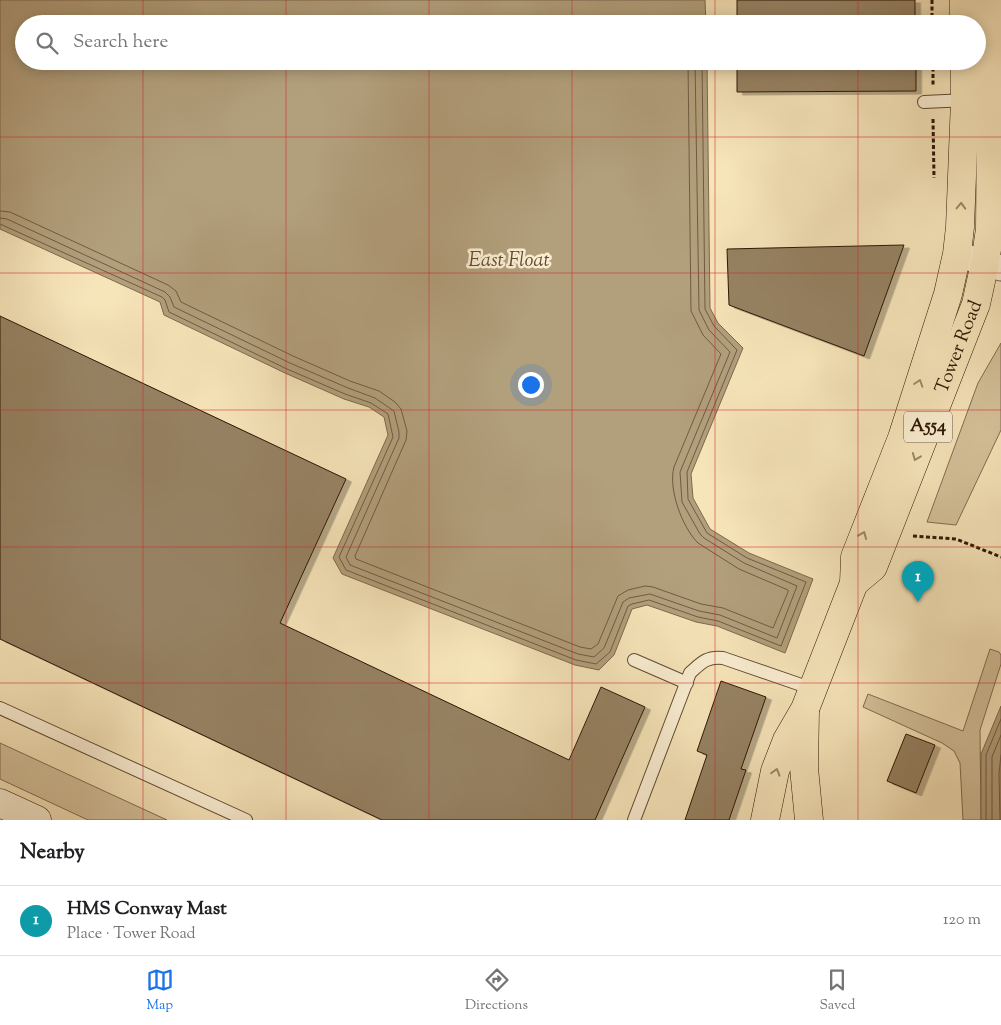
<!DOCTYPE html>
<html lang="en">
<head>
<meta charset="utf-8">
<style>
	:root { --surface:#fff; --page:#f6f6f6; --text:#202124; --muted:#757577; --line:#e0e0e0; --accent:#1a73e8 }
	body { margin:0; font-family:"Sorts Mill Goudy",serif; background:var(--page); color:var(--text) }
	.you { position:absolute; left:530px; top:384px; width:18px; height:18px; margin:-12px; border:4px solid #fff; border-radius:50%; background:#1a73e8; box-shadow:0 0 0 8px #1a73e833 }
	.badge { display:grid; place-items:center; width:32px; height:32px; border-radius:50%; background:var(--accent); color:#fff; font-size:16px; font-weight:700 }
	.pin { position:absolute; translate:-50% -41px; filter:drop-shadow(0 1px 2px #0008) }
	.pin::after { content:''; position:absolute; top:26px; width:18px; height:15px; background:inherit; clip-path:polygon(0 0,100% 0,50% 100%) }
	.list { margin:0; padding:0; list-style:none }
	h2 { display:flex; justify-content:space-between; align-items:center; height:65px; margin:0; padding:0 20px; font-size:21px }
	h2 small { font-size:16px; font-weight:400; color:var(--muted) }
	.list li { display:grid; grid-template-columns:32px 1fr auto; gap:15px; align-items:center; box-sizing:border-box; height:70px; padding:0 20px; border-top:1px solid var(--line) }
	.list b { display:block; font-size:19px; white-space:nowrap }
	.list p { margin:0; font-size:16px; white-space:nowrap; color:var(--muted) }
	.list em { font-size:16px; font-style:normal; color:var(--muted) }
	.icon { flex:none; width:28px; height:28px; fill:none; stroke:currentColor; stroke-width:2; stroke-linecap:round; stroke-linejoin:round }
	.map { position:relative; flex:none; width:1001px; height:820px; overflow:hidden }
	.search { position:absolute; background:var(--surface); box-shadow:0 2px 12px #0003; left:15px; right:15px; top:15px; height:55px; display:flex; align-items:center; gap:12px; box-sizing:border-box; padding:0 18px; border-radius:28px; color:var(--muted); font-size:19px }
	.sheet { height:135px; background:var(--surface) }
	nav { display:flex; justify-content:space-around; align-items:center; box-sizing:border-box; height:70px; border-top:1px solid var(--line); background:var(--surface); font-size:14px; color:var(--muted) }
	nav a { display:grid; justify-items:center; gap:2px }
	nav .on { color:var(--accent) }
	.map>svg:first-child { display:block }
	.green { fill:#d5c29b; stroke:#816c50 }
	.water { fill:#b29f7c; stroke:#7d694c }
	.lines { fill:none; stroke-linecap:round; stroke-linejoin:round }
	.shore { stroke:#705b40; stroke-width:1 }
	.building { fill:#968263; stroke:#2d1704; filter:url(#shadow) }
	.lane-casing { stroke:#604a32; stroke-width:14 }
	.street-casing { stroke:#604a32; stroke-width:27 }
	.secondary-casing { stroke:#2d1704; stroke-width:29 }
	.highway-casing { stroke:#2d1704; stroke-width:29 }
	.path { stroke:#2d1704; stroke-width:3; stroke-dasharray:4 2.5; stroke-linecap:butt }
	.lane { stroke:#faeed2; stroke-width:12 }
	.street { stroke:#faeed2; stroke-width:25 }
	.secondary { stroke:#faeed2; stroke-width:28 }
	.highway { stroke:#f7e5ba; stroke-width:28 }
	.oneway { stroke:#9c8868 }
	.grid { fill:none; stroke:#d62828; stroke-width:1; stroke-opacity:0.55 }
	.labels { text-anchor:middle; dominant-baseline:central; stroke-width:5; stroke-linejoin:round; paint-order:stroke }
	.shield { fill:#faeed2; stroke:#6a5842; stroke-width:1 }
	.shield-label { font-size:18px; font-weight:bold; fill:#2d1704 }
	.street-label { font-size:19px; fill:#2d1704; stroke:#faeed2 }
	.water-label { font-size:20px; font-style:italic; fill:#624d34; stroke:#faeed2 }
</style>
</head>
<body>
<div class="map">
<svg width="1001" height="820" viewBox="0 0 1001 820">
	<defs>
		<filter id="shadow"><feDropShadow dx="5.5" dy="3" stdDeviation="0" flood-color="#0004"/></filter>
	</defs>
	<rect width="100%" height="100%" fill="#f7e5ba"/>
	<filter id="stains"><feTurbulence type="fractalNoise" baseFrequency=".004" numOctaves="4"/><feColorMatrix values="0 0 0 0 .2 0 0 0 0 .09 0 0 0 0 .02 0 0 0 .5 -.17"/></filter>
	<radialGradient id="worn" r=".72"><stop offset=".6" stop-color="#630" stop-opacity="0"/><stop offset="1" stop-color="#630" stop-opacity=".3"/></radialGradient>
	<g class="green">
		<polygon points="1001,343 1001,430 956,525 927,522 978,383"/>
		<polygon points="990,649 999,652 1001,655 1001,664 980,730 981,820 963,820 960,763 954,751 942,743 863,707 868,694 963,731"/>
		<polygon points="0,743 167,820 88,820 0,779"/>
	</g>
	<g class="water">
		<polygon points="0,0 705,0 706,24 24,24 24,61 707,61 710,308 718,323 743,348 691,474 693,498 710,529 749,553 813,579 785,653 717,626 696,622 647,605 632,609 614,655 599,670 575,665 342,574 333,558 388,435 384,417 369,407 344,399 285,373 164,315 160,302 0,229"/>
		<polygon points="1001,706 1001,820 981,820 981,754"/>
	</g>
	<g class="lines">
		<g class="shore">
			<path d="M0 211 10 212 168 285 176 291 181 302 293 356 350 381 379 391 395 402 401 409 407 431 406 440 355 556 356 559 580 647 591 649 598 644 618 596 628 590 645 586 653 587 701 604 723 608 773 628 788 592V590L739 569 698 543C682 527 668 489 674 467L721 354 703 335 691 311 688 61"/>
			<polyline points="0,218 7,219 165,292 170,297 174,307 290,363 348,388 375,398 394,411 399,432 399,438 346,557 350,565 578,654 594,657 604,648 623,602 629,598 650,594 699,611 720,615 777,638 797,586 744,563 704,538 700,534 682,502 680,472 730,352 709,330 699,310 695,61"/>
			<polyline points="0,224 162,297 165,300 169,312 287,369 345,394 371,403 388,414 393,437 339,557 346,570 576,660 596,664 610,652 628,606 632,604 649,600 698,617 718,621 781,646 806,582 747,558 707,533 688,499 687,472 737,350 714,326 705,309 702,61"/>
			<polyline points="986,820 986,755 1001,719"/>
			<polyline points="992,820 992,757 1001,735"/>
			<polyline points="1000,820 999,773 1001,755"/>
		</g>
	</g>
	<g class="building">
		<rect x="737" y="0" width="178" height="24"/>
		<polygon points="737,61 916,61 916,91 737,92"/>
		<polygon points="904,245 864,356 729,305 727,249"/>
		<polygon points="0,316 346,479 280,623 569,760 601,687 645,707 595,820 382,820 0,639"/>
		<polygon points="721,681 766,697 741,769 746,770 729,820 685,820 707,755 697,751"/>
		<polygon points="906,734 935,745 916,793 887,781"/>
	</g>
	<g class="lines">
		<g class="lane-casing">
			<g id="lane">
				<polyline points="924,102 967,100"/>
				<polyline points="634,660 687,683"/>
				<polyline points="0,708 246,820"/>
				<path d="M634 820 690 673C701 663 707 656 723 658L813 689"/>
			</g>
		</g>
		<g class="street-casing">
			<polyline id="street" points="957,254 1001,268"/>
		</g>
		<g class="secondary-casing">
			<polyline id="secondary" points="0,803 37,820"/>
		</g>
		<g class="highway-casing">
			<g id="highway">
				<polyline points="964,0 964,24"/>
				<path id="s1" d="M854 583 873 567 976 304 985 263 990 229 991 99 989 0"/>
				<polyline points="805,711 804,768 809,820"/>
				<polyline points="765,820 775,771 787,740 805,709 854,583 855,557 902,438 948,294 957,254 960,227 965,100 965,61"/>
			</g>
		</g>
		<g class="path">
			<polyline points="932,0 932,24"/>
			<polyline points="933,61 933,85"/>
			<polyline points="933,119 934,178"/>
			<polyline points="913,536 956,539 1001,557"/>
		</g>
		<use href="#lane" class="lane"/>
		<use href="#street" class="street"/>
		<use href="#secondary" class="secondary"/>
		<use href="#highway" class="highway"/>
	</g>
	<defs><path id="oneway-chevron" d="M-2-3.5L2.5 0L-2 3.5" fill="none" stroke-width="1.6" stroke-linecap="round" stroke-linejoin="round" transform="scale(1.25)"/></defs>
	<g class="oneway">
		<use href="#oneway-chevron" transform="translate(961 206) rotate(-88)"/>
		<use href="#oneway-chevron" transform="translate(919 383) rotate(-72)"/>
		<use href="#oneway-chevron" transform="translate(916 457) rotate(112)"/>
		<use href="#oneway-chevron" transform="translate(863 535) rotate(-68)"/>
		<use href="#oneway-chevron" transform="translate(776 772) rotate(-74)"/>
	</g>
	<path class="grid" d="M143 0V24M286 0V24M429 0V24M572 0V24M715 0V24M858 0V24M143 61V820M286 61V820M429 61V820M572 61V820M715 61V820M858 61V820M0 137H1001M0 273H1001M0 410H1001M0 547H1001M0 683H1001"/>
	<g class="labels">
		<rect class="shield" x="904" y="411.5" width="48" height="31" rx="4"/>
		<g class="shield-label">
			<text x="928" y="427">A554</text>
		</g>
		<g class="street-label">
			<text stroke="none"><textPath href="#s1" startOffset="261">Tower Road</textPath></text>
		</g>
		<g class="water-label">
			<text x="509" y="261">East Float</text>
		</g>
	</g>
	<rect width="100%" height="100%" filter="url(#stains)"/>
	<rect width="100%" height="100%" fill="url(#worn)"/>
</svg>
<div class="you"></div>
<div class="pin badge" style="left:918px;top:602px;background:#0f9aa8">1</div>
<div class="search"><svg class="icon" aria-label="search" viewBox="0 0 24 24"><circle cx="10" cy="10" r="6"/><path d="M15 15l6 6"/></svg>Search here</div>
</div>
<section class="sheet">
<h2>Nearby<small></small></h2>
<ul class="list">
<li><span class="badge" style="background:#0f9aa8">1</span><div><b>HMS Conway Mast</b><p>Place · Tower Road</p></div><em>120 m</em></li>
</ul>
</section>
<nav>
<a class="on"><svg class="icon" aria-label="map" viewBox="0 0 24 24"><path d="M3 6l6-2 6 2 6-2v14l-6 2-6-2-6 2zM9 4v14M15 6v14"/></svg>Map</a>
<a><svg class="icon" aria-label="directions" viewBox="0 0 24 24"><path d="M12 3l9 9-9 9-9-9zM9 14v-3h6M13 9l2 2-2 2"/></svg>Directions</a>
<a><svg class="icon" aria-label="saved" viewBox="0 0 24 24"><path d="M7 4h10v16l-5-4-5 4z"/></svg>Saved</a>
</nav>
</body>
</html>
